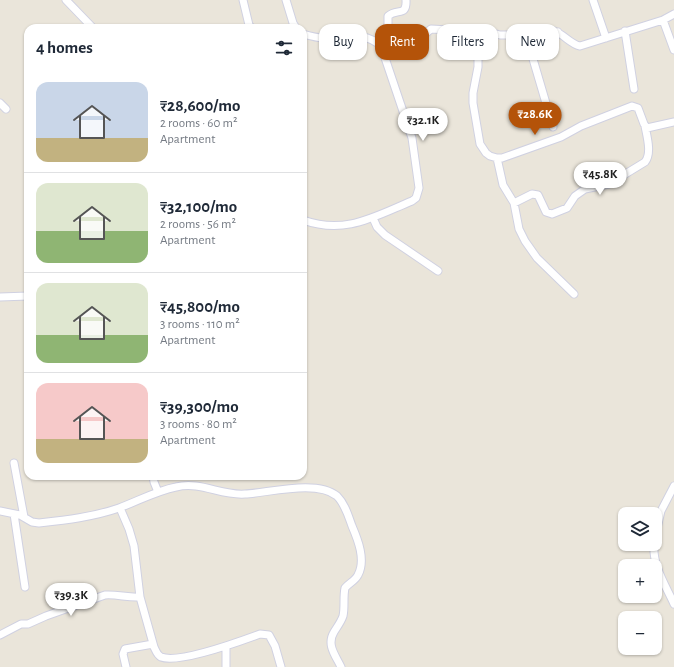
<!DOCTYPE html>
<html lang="en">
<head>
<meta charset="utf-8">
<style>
	:root { --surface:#fff; --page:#f6f6f7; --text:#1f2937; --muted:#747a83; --line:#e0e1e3; --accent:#b45309 }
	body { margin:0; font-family:"Alegreya Sans",sans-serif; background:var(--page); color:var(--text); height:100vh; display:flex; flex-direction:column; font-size:15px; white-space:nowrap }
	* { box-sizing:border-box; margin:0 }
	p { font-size:13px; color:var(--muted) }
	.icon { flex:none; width:22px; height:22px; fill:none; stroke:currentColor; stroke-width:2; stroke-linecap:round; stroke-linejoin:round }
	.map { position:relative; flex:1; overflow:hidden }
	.panel { position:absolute; left:24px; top:24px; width:283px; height:456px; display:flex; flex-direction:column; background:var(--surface); border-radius:12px; box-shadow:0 1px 3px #0004 }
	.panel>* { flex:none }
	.top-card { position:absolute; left:319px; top:24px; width:295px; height:36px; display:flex; gap:8px }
	.buttons { position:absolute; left:618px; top:507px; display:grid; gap:8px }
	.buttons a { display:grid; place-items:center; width:44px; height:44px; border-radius:8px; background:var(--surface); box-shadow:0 1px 3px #0004; font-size:20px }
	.price { position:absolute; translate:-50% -34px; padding:0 9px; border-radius:14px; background:#fff; color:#222; font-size:13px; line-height:26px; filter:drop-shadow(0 1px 2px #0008) }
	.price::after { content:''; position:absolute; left:50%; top:24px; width:12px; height:9px; margin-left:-6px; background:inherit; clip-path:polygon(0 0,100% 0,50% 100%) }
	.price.on { background:var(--accent); color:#fff }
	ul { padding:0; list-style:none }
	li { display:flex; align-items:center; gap:12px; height:100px; padding:0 12px }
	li+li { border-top:1px solid var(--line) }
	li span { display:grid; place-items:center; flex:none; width:112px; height:80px; border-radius:12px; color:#555 }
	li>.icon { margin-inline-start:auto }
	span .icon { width:48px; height:48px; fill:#fffc; stroke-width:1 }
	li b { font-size:17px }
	h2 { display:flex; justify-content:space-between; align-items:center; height:48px; padding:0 12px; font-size:17px }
	.chip { padding:0 14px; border-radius:12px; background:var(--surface); box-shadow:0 1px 3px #0004; font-size:14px; line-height:36px }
	.chip.on { background:var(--accent); color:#fff }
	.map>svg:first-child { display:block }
</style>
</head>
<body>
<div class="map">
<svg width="674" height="667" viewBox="0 0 674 667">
	<rect width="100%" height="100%" fill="#eae5da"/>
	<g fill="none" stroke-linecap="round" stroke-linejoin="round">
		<defs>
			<path id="minor" d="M66 0 93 28
				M243 0 249 25 252 28
				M286 0 293 23 296 28
				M593 0 606 38
				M663 20 674 50
				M625 31 634 89
				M490 32 478 52V67L473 93V103L480 144 486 153 490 156 497 158H502L561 137 581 126 632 106 638 108 644 124 647 128 674 122
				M303 34C310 36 317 38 324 38 346 40 361 29 381 46L412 138 419 188 416 198 412 201C373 217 345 235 303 220
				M381 46 383 37 388 24V16C397 8 407 17 406 0
				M386 57 413 44 431 29 468 31 482 30 500 35H507L554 31C564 34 570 44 580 46L663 20 674 14
				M0 103 6 109
				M553 127 533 59 534 55 558 32
				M497 158 503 185 514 203 519 229 525 241 537 258 574 294
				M514 203 532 194 538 195 546 212 552 214 567 208 575 196 585 189 609 184 645 162C652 153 647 137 645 126
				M373 218 377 227 385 235 438 271
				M0 297 28 296
				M14 463 24 517
				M153 476 154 482 158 492
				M120 508 129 529 134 546 140 597 154 647C156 651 157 655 161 657 179 664 241 641 260 634L269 635 275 646 281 667
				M0 511 20 515 32 522 39 523C66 520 93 517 119 508 138 501 156 491 176 487 201 481 221 496 245 494 268 493 317 479 337 496 345 504 348 515 352 526 358 540 366 560 358 575 355 581 349 583 345 588 343 597 345 607 343 616 341 622 337 627 334 632 326 645 336 656 341 667
				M14 514 25 587
				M655 537 661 511 674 486
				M654 544C652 565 666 586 674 604
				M0 635 21 624H28L46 616 105 595C117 594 128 598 140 597
				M226 646V667
				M126 667 123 654 125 649 153 644"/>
		</defs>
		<use href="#minor" stroke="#d0d1e1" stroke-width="9"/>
		<use href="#minor" stroke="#fff" stroke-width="7"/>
	</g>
</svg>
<div class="buttons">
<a><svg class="icon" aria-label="layers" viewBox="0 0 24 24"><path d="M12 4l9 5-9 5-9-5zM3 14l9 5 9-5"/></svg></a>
<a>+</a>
<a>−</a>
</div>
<b class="price on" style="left:535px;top:136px">₹28.6K</b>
<b class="price" style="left:423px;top:142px">₹32.1K</b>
<b class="price" style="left:600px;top:196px">₹45.8K</b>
<b class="price" style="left:71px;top:617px">₹39.3K</b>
<div class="top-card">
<a class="chip">Buy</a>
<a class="chip on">Rent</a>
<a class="chip">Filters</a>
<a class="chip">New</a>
</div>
<section class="panel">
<h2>4 homes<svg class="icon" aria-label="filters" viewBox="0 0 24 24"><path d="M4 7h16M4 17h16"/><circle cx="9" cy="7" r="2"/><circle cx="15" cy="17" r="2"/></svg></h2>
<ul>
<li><span style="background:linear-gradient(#c9d6e8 70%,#c2b280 0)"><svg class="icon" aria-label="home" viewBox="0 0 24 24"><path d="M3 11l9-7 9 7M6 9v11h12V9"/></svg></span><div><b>₹28,600/mo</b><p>2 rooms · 60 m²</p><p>Apartment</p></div></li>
<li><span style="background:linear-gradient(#dfe7d0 60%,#8fb573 0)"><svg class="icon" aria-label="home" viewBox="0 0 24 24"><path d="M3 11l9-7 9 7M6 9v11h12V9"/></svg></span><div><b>₹32,100/mo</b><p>2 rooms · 56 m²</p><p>Apartment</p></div></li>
<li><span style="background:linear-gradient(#dfe7d0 65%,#8fb573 0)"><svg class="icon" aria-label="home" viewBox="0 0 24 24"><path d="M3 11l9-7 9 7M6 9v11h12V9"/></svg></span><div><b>₹45,800/mo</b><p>3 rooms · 110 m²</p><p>Apartment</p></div></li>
<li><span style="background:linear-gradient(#f6c9c9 70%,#c2b280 0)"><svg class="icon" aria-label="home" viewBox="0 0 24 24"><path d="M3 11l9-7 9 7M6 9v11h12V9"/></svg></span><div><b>₹39,300/mo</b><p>3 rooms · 80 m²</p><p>Apartment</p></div></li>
</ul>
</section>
</div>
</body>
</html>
